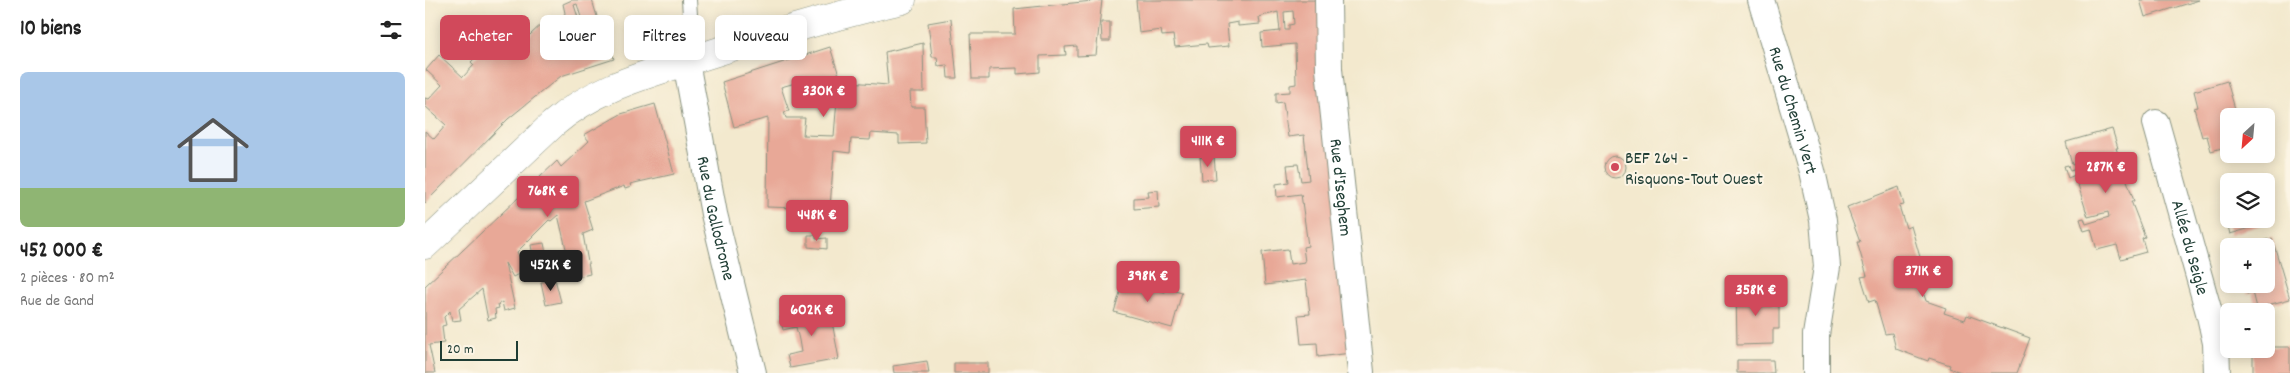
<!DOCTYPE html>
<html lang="fr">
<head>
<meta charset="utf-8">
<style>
	:root { --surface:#fff; --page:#f6f6f6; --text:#222; --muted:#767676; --accent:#d1495b }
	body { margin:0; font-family:Dekko,sans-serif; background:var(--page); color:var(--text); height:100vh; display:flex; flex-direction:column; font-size:19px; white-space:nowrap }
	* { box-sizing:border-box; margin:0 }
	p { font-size:16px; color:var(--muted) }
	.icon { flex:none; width:28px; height:28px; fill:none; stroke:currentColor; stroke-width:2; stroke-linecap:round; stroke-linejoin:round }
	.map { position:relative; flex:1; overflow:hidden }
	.panel { display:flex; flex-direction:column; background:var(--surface); width:425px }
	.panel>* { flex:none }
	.top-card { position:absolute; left:15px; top:15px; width:475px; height:45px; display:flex; gap:10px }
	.needle { width:32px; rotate:206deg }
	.controls { position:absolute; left:1795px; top:108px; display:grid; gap:10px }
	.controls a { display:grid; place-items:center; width:55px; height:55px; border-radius:8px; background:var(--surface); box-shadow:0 2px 12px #0003; font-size:25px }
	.scale { position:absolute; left:15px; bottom:12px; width:78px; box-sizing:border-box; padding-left:5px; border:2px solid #1f3d34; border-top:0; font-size:14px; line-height:18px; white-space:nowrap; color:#1f3d34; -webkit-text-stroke:4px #fcf5e5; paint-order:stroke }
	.price { position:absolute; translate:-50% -42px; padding:0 11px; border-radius:5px; background:var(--accent); color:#fff; font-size:16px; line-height:32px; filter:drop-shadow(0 1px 2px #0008) }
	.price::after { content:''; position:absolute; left:50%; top:30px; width:15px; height:11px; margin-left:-8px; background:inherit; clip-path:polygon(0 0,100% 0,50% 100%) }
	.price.selected { background:#222; color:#fff }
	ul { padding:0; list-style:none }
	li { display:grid; align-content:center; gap:10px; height:265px; padding:0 20px }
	li span { display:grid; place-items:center; height:155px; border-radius:8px; color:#555 }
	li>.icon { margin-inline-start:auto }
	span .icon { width:90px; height:90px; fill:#fffc; stroke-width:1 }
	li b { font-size:21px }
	h2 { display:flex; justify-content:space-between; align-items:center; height:60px; padding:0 20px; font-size:21px }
	.chip { padding:0 18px; border-radius:8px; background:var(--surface); box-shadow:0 2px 12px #0003; font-size:18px; line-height:45px }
	.chip.selected { background:var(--accent); color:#fff }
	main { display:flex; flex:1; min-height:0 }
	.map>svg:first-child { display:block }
</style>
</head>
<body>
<main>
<section class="panel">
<h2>10 biens<svg class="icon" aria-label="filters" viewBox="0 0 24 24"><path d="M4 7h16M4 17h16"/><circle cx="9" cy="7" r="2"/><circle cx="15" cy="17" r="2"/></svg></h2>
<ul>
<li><span style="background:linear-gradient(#a9c7e8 75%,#8fb573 0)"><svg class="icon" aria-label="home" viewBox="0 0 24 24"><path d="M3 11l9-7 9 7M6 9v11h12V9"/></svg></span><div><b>452 000 €</b><p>2 pièces · 80 m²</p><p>Rue de Gand</p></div></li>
</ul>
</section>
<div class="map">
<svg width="1865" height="373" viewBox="0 0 1865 373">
	<rect width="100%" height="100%" fill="#fcf5e5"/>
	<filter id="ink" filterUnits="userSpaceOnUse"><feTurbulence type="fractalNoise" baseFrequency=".02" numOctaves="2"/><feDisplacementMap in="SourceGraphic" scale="10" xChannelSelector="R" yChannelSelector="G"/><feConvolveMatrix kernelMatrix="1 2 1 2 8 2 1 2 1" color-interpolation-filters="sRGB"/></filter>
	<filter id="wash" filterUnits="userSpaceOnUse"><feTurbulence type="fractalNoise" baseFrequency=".0096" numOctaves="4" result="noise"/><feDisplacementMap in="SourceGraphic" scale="20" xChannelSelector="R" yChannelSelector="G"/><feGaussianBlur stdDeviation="1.12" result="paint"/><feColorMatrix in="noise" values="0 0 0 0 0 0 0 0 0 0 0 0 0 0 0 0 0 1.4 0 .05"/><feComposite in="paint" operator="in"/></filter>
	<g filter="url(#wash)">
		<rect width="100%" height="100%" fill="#f3e9ce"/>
		<g id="blocks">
			<path fill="#e8a897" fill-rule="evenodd" d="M147 0H167L177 33 162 38 152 4 149 5 161 43 182 37 189 59 136 76 83 119 0 203V131L9 139 21 125 0 106V98L4 99 17 85 1 70 14 55 38 77 49 65 46 62 84 24 105 35 120 21 124 25 139 16 140 13 138 4Z
				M677 0 671 55 652 56V46L640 47 641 55 615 56V72L592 74V68L564 69V79H547L545 34H590L589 9Z
				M711 0H897L926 353 893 357 892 343 876 344 873 315 885 314 881 280 840 285 837 252 863 249 865 264 880 262 878 247 883 246 876 194 852 197 851 184 864 182 862 165 873 164 876 181 884 180 879 135 863 137 858 102 851 103V93L865 92V85L871 84 870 44 837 47 836 33 855 31 853 12 834 17 835 24 813 26V22L802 24 804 46 783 48 782 44 750 47 748 35 737 36 736 30 714 33ZM868 11 869 24 864 25V30H860L859 12Z
				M1715 0H1774L1720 17Z
				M526 19 532 78H523L522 65 513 66 512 57H507L503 23Z
				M676 22H685V41H677Z
				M498 43 499 92H485L486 107H499L501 143 474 144V135L446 133 445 140 426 139 425 153 409 151 405 209 342 207 343 118 309 127 297 82 405 47 414 75 413 81 463 85 460 52ZM385 79 389 91 413 87 409 136 378 135 380 118H361L359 112 364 111 356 87Z
				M1802 81 1812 116H1804V146L1786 151 1782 136 1777 137 1769 108 1773 107 1769 91Z
				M230 104 249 174 205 184 206 187 200 189 199 186 159 201 168 230 158 234 165 274 148 278 133 215 126 221 124 220 92 252 101 270 88 277 80 263 90 308 79 311 77 302 73 304 74 308 70 309 71 318 63 320 57 289 34 309 36 320 27 321 25 311 19 317 21 325 17 326 19 343 4 345 10 373H0V286L132 161 136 167 164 141 159 135 196 114Z
				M1687 129 1693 148H1691L1709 201H1706L1720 237 1717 238 1721 252 1696 259 1692 245 1672 250 1666 229 1659 231 1655 219 1659 218 1661 224 1684 217 1683 212 1663 217 1650 175 1643 178 1639 166 1643 165 1645 171 1668 164 1667 159 1647 165 1641 142Z
				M789 156 791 179 777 180 775 157Z
				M1179 167a11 11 0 1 1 22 0a11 11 0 1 1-22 0Z
				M1474 187 1479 205 1474 206 1481 228 1486 226 1497 264 1490 265 1501 301 1521 308 1519 313 1540 320 1542 315 1605 338 1592 373H1539L1524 368 1525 365 1504 358 1503 361 1471 349 1467 333 1460 334 1450 300 1444 302 1436 277 1442 276 1432 242H1435L1422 207Z
				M733 190 734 207 709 209V198L724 197 723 191Z
				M1804 218 1842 219 1843 223 1805 234 1801 219Z
				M383 235H391V239L402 238V249L383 247Z
				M1847 238 1865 299 1831 308 1827 292 1822 294 1819 284H1841V246H1821Z
				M119 243 123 263 117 264 119 275 112 277 106 245Z
				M700 276 718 281 716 286 740 292 742 288 757 292 747 328 689 312Z
				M130 279 136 302 121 305 116 282Z
				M1311 290H1348V305L1354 306V329H1348V344L1312 345Z
				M404 306 414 359 365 368 362 355 376 352 374 340 371 327 358 330 355 317Z
				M1841 347H1865V373H1828V349Z
				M1312 360H1348L1349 373H1312Z
				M502 361 504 373H469L468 366Z
				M529 363H563V373H529Z"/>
		</g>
	</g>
	<g filter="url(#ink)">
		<use href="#blocks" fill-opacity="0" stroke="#899381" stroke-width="1"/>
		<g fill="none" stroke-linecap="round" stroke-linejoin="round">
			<defs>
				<path id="service" d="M264 0 265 15 277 57"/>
				<g id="minor">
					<path id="s1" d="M903 0 904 69 936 372"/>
					<path id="s2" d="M1336 0 1387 171 1398 220 1402 267 1391 335V373"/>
					<path id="s3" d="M261 62 289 214 328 373"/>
					<path id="s4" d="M1731 123 1785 316 1791 343 1792 373"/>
				</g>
				<path id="primary" d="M0 245 128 124C172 86 224 74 279 56 344 35 410 15 477 0"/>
			</defs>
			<use href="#service" stroke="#899381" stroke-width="16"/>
			<use href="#minor" stroke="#899381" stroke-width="28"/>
			<use href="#primary" stroke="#899381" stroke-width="29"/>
			<use href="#service" stroke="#fff" stroke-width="14"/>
			<use href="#minor" stroke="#fff" stroke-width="26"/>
			<use href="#primary" stroke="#fff" stroke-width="28"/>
		</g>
	</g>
	<circle fill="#d1495b" stroke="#fcf5e5" stroke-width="2" cx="1190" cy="167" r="5"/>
	<g text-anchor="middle" stroke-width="4" stroke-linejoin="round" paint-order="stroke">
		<g font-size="18" fill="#1f3d34" stroke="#fcf5e5">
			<text dy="6" stroke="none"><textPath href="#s2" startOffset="115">Rue du Chemin Vert</textPath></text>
			<text dy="6" stroke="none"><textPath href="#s1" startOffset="188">Rue d'Iseghem</textPath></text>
			<text dy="6" stroke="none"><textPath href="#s3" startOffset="159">Rue du Gallodrome</textPath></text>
			<text dy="6" stroke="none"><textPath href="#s4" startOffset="129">Allée du Seigle</textPath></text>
		</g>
		<g font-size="18" fill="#1f3d34" stroke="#fcf5e5" text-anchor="start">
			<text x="1200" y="163">BEF 264 -<tspan x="1200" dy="21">Risquons-Tout Ouest</tspan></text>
		</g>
	</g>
</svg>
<div class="controls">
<a><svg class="needle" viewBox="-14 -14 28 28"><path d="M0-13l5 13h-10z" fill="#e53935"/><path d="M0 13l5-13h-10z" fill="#767676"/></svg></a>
<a><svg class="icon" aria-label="layers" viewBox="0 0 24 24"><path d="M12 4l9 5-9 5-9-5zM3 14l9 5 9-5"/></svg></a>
<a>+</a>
<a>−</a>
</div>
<div class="scale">20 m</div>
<b class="price" style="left:399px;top:118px">330K €</b>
<b class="price" style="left:783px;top:168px">411K €</b>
<b class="price" style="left:1681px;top:194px">287K €</b>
<b class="price" style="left:123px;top:218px">768K €</b>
<b class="price" style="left:392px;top:242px">448K €</b>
<b class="price selected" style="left:126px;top:292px">452K €</b>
<b class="price" style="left:1498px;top:298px">371K €</b>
<b class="price" style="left:723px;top:303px">398K €</b>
<b class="price" style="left:1331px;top:317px">358K €</b>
<b class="price" style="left:387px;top:337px">602K €</b>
<div class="top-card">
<a class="chip selected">Acheter</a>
<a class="chip">Louer</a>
<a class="chip">Filtres</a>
<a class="chip">Nouveau</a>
</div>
</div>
</main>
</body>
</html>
